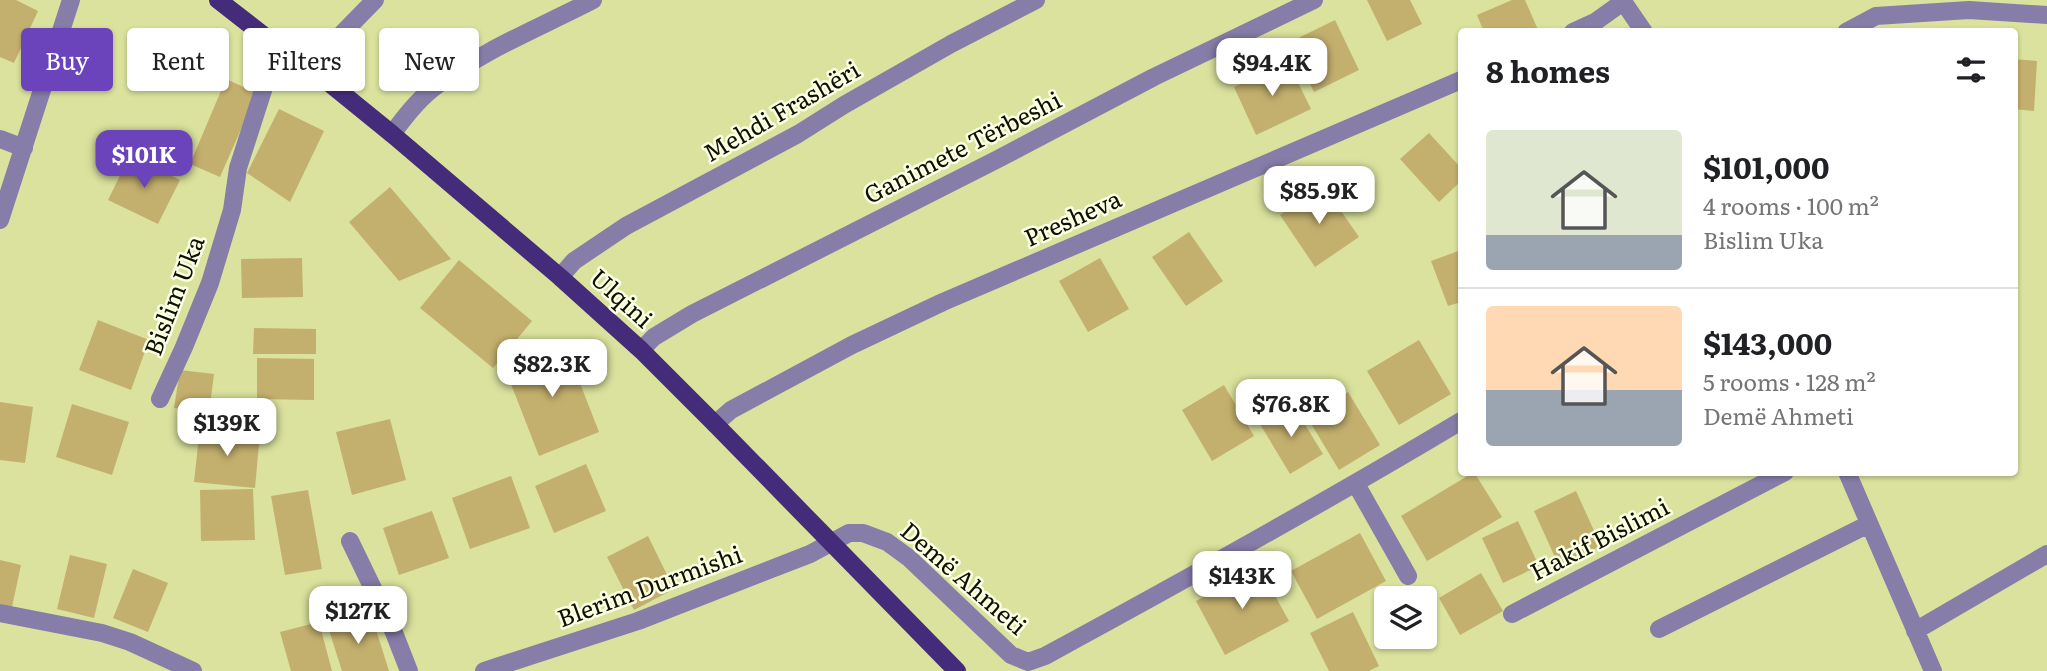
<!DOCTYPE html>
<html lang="en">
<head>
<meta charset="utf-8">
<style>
	:root { --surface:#fff; --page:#f6f6f6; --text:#202124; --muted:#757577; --line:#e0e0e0; --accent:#6b44bc }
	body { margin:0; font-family:Literata,serif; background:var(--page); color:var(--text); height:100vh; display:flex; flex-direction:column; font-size:26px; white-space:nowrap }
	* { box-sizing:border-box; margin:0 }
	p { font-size:23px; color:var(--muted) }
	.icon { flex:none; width:38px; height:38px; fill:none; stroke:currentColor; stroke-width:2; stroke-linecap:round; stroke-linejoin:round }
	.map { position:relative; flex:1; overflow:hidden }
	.panel { position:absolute; left:1458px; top:28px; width:560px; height:448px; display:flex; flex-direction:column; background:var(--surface); border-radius:7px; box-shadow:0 2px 5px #0004 }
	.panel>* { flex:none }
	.hud { position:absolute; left:21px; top:28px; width:665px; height:63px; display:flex; gap:14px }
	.controls { position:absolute; left:1374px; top:586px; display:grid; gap:14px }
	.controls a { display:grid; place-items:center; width:63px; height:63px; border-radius:7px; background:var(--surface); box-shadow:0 2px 5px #0004; font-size:35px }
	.price { position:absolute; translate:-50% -60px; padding:0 16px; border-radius:14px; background:#fff; color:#222; font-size:23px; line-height:46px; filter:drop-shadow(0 2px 4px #0008) }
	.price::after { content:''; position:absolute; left:50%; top:42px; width:21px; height:16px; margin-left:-10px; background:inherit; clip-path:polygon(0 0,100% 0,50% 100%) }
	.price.current { background:var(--accent); color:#fff }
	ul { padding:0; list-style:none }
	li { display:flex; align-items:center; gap:21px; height:175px; padding:0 28px }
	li+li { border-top:2px solid var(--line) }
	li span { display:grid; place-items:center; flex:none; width:196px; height:140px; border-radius:7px; color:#555 }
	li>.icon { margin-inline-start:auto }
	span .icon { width:84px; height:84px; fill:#fffc; stroke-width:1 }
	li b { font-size:30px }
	h2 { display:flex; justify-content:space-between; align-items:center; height:84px; padding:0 28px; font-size:30px }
	.tag { padding:0 24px; border-radius:7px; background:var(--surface); box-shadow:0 2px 5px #0004; font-size:24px; line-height:63px }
	.tag.current { background:var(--accent); color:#fff }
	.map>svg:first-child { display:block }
</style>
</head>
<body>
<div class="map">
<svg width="2047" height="671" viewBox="0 0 2047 671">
	<rect width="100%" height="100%" fill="#dae29d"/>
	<path fill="#c4b06e" d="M0 0H16L38 11 14 63 0 57Z
		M1367 0H1410L1422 24 1387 41Z
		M1512 0H1525L1539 32H1484L1477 15Z
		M1335 20 1359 70 1314 92 1290 42Z
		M2014 59 2037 61 2034 111 2014 109Z
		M1288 62 1311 109 1256 135 1234 87Z
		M226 79 257 93 220 177 190 164Z
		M279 109 324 131 290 202 247 173Z
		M1429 133 1461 168V181L1439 202 1400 159Z
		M130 155 180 180 158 224 108 200Z
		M1323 185 1359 237 1315 267 1280 215Z
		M390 187 451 259 399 281 349 222Z
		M1189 232 1223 281 1186 306 1152 257Z
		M1461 250V302L1448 306 1431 261Z
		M302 258 303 297 242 298 241 259Z
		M1100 258 1129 309 1088 332 1059 281Z
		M459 260 532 321 493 368 420 308Z
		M98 320 149 340 131 390 79 370Z
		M254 328 316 329V354H253Z
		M1419 340 1451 394 1399 425 1367 371Z
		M564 342 599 432 539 456 504 366Z
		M257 358 314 359V400L257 399Z
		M180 370 214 374 209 413 174 408Z
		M1224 385 1254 436 1212 461 1182 410Z
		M1348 392 1380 445 1339 470 1307 417Z
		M0 402 33 407 25 463 0 460Z
		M72 404 129 422 112 475 56 457Z
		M1293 405 1323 454 1290 474 1260 424Z
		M390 419 406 480 352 495 336 432Z
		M200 427 260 433 255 488 194 482Z
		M586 464 606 511 554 533 535 486Z
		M1474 472 1502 517 1427 561 1401 516Z
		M511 476 530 528 470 549 452 498Z
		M253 489 255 540 201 541 200 490Z
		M308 490 322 569 285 575 271 496Z
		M1576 491 1601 546 1559 566 1534 511Z
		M432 511 449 558 399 575 383 528Z
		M1518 521 1539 566 1503 583 1482 538Z
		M1360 533 1386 581 1317 619 1291 571Z
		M648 536 674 589 634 610 607 557Z
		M70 555 107 564 94 618 57 609Z
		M0 560 21 565 12 607 0 605Z
		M1259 567 1289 621 1225 655 1196 601Z
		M133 569 168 583 148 632 113 618Z
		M1481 573 1503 611 1460 635 1439 598Z
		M1353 612 1379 666 1369 671H1329L1310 633Z
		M371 614 389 671H342L328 627Z
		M319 622 332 671H291L280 632Z"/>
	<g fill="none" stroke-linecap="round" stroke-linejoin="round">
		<path stroke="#867da9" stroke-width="18" d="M1622 0 1644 32
			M1573 32 1595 22 1623 2
			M1846 32 1876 16 1969 10 2047 15
			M312 69 329 47 375 0
			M392 134C404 118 416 102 432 89 480 51 539 28 593 0
			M0 139 24 148
			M0 220 71 0
			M560 277 574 261 626 226 798 134 844 105 951 44 1036 0
			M641 350 654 337 692 314 998 159 1154 77 1314 0
			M160 399 184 347 210 283 232 210 238 168 267 78 285 52
			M715 424 731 410 852 345 943 302 1461 80
			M1847 472 1933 671
			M1356 484 1408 576
			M350 541 393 630 409 671
			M0 613 102 633 130 642 193 671
			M1512 614 1785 472
			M1659 629 1869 524
			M1915 631 2047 554
			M484 671 638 621 810 554 849 533H863L887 542 909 558 1011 655 1028 662 1045 656C1185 580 1324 503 1461 421"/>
		<path stroke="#452c7a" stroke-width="18" d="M218 0 285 52 312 69 392 134 560 277 641 350 715 424 957 671"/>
	</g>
	<g text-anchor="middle" stroke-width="5" stroke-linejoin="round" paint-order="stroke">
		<g font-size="24" fill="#0f1000" stroke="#fbffe4">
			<text transform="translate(782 112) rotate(-30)" y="8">Mehdi Frashëri</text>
			<text transform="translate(963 148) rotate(-27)" y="8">Ganimete Tërbeshi</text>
			<text transform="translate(1073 219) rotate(-24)" y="8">Presheva</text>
			<text transform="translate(175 296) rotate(-69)" y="8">Bislim Uka</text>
			<text transform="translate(621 299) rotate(42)" y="8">Ulqini</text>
			<text transform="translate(1600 540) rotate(-27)" y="8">Hakif Bislimi</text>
			<text transform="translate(963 579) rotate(41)" y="8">Demë Ahmeti</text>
			<text transform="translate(650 587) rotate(-20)" y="8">Blerim Durmishi</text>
		</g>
	</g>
</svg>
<div class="controls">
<a><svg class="icon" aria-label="layers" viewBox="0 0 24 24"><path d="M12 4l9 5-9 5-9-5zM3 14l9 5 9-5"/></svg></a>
</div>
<b class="price" style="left:1272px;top:98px">$94.4K</b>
<b class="price current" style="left:144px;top:190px">$101K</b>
<b class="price" style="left:1319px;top:226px">$85.9K</b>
<b class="price" style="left:552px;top:399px">$82.3K</b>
<b class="price" style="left:1291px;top:439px">$76.8K</b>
<b class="price" style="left:227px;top:458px">$139K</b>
<b class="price" style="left:1242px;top:611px">$143K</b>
<b class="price" style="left:358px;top:646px">$127K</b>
<div class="hud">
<a class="tag current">Buy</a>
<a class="tag">Rent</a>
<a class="tag">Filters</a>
<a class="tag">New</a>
</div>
<section class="panel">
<h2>8 homes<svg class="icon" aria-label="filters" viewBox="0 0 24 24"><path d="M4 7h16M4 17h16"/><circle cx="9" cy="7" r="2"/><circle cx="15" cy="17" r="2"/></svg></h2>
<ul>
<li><span style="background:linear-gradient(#dfe7d0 75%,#9aa5b1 0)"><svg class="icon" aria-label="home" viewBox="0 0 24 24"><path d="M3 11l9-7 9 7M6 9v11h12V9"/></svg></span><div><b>$101,000</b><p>4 rooms · 100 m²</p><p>Bislim Uka</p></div></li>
<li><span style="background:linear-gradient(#ffd9b3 60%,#9aa5b1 0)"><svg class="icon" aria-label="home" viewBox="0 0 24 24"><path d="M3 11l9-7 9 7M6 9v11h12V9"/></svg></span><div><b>$143,000</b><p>5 rooms · 128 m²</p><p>Demë Ahmeti</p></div></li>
</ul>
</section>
</div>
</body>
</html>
